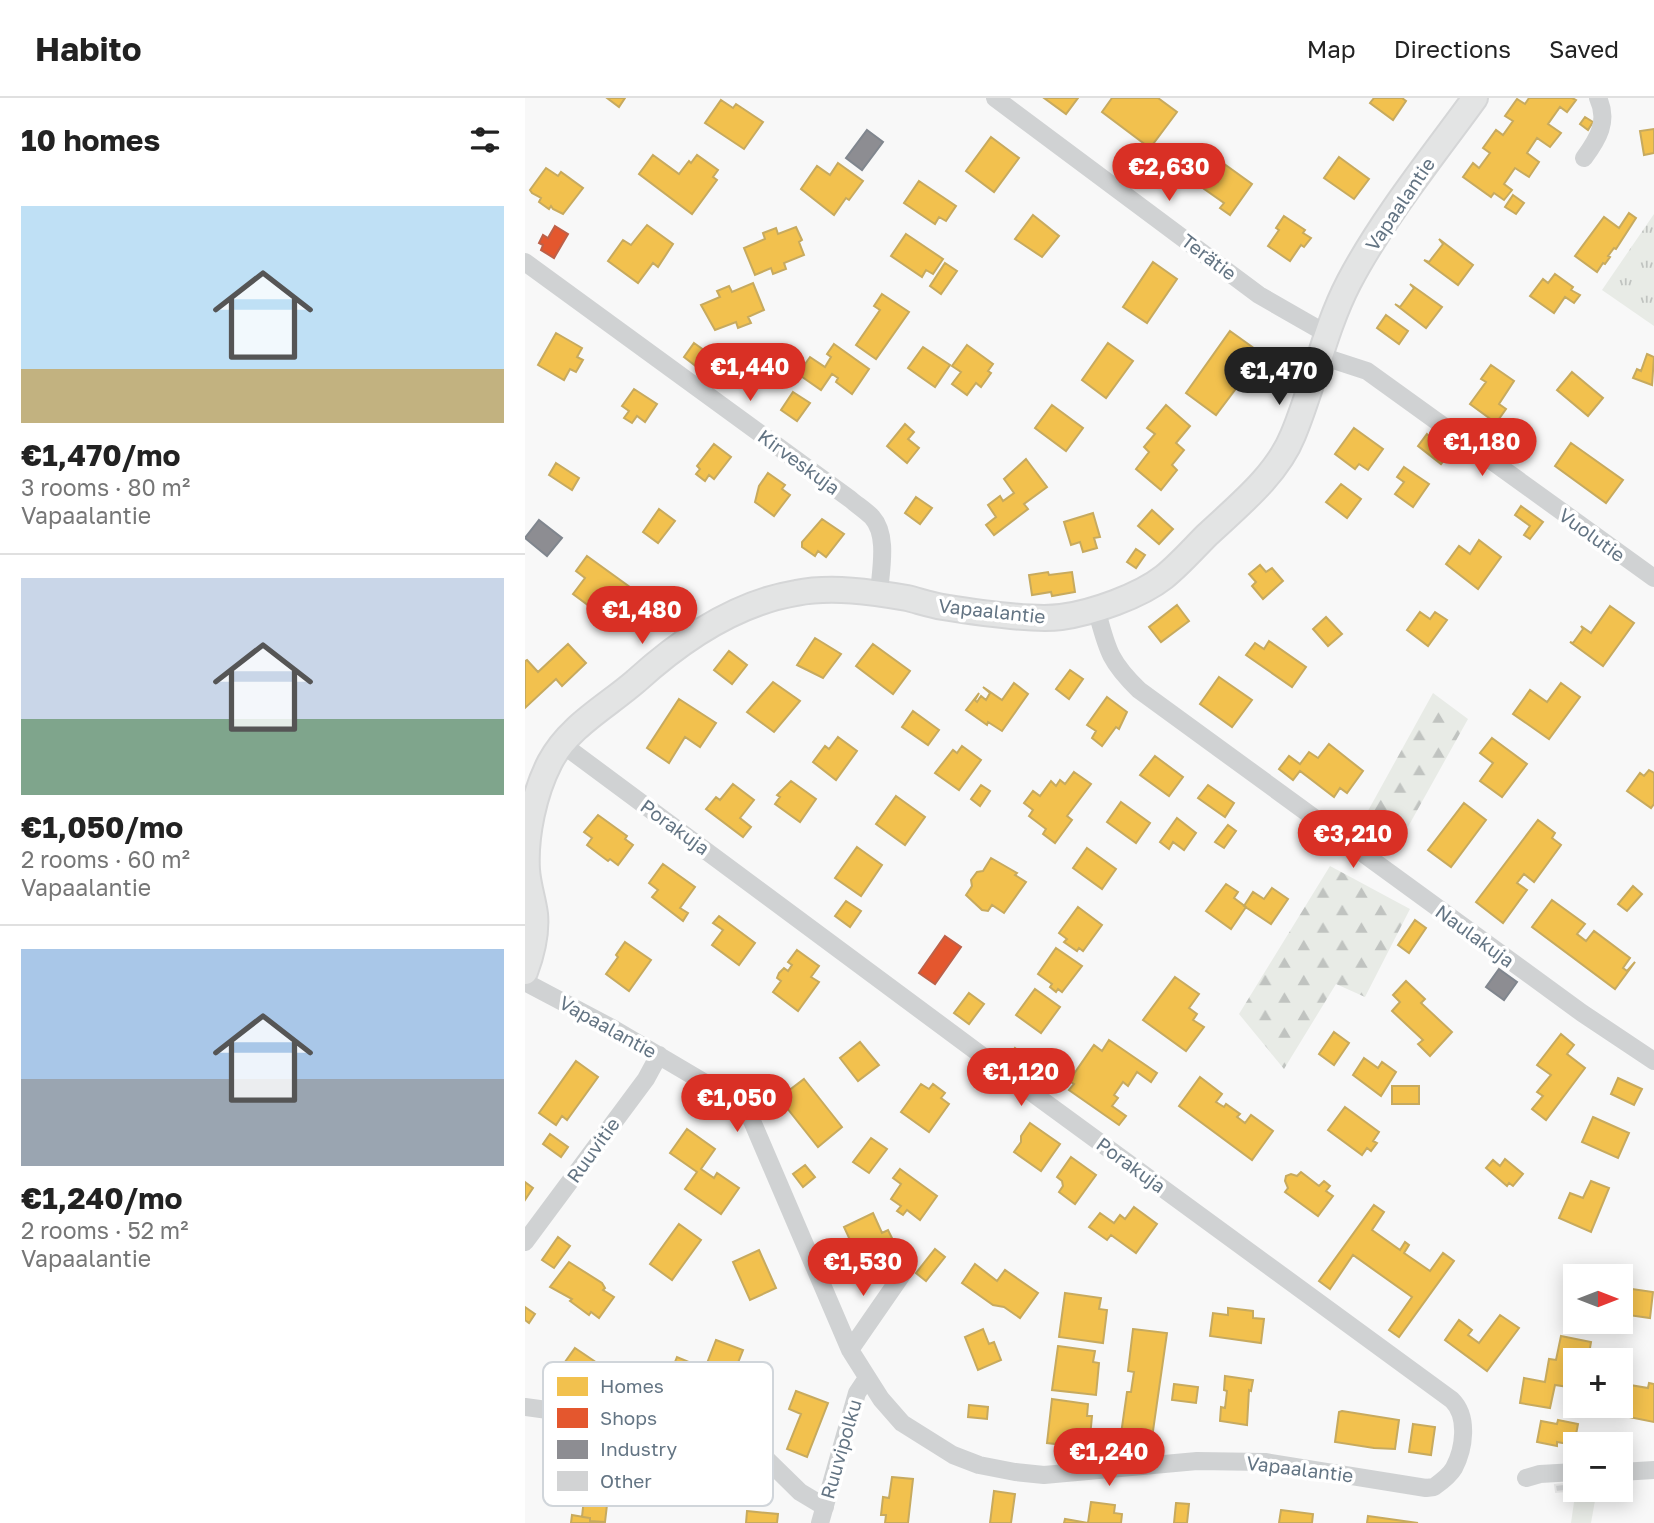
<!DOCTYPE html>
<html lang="en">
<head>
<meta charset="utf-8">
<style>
	:root { --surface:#fff; --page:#f6f6f6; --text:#222; --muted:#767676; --line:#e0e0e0; --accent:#d93025 }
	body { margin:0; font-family:"Golos Text",sans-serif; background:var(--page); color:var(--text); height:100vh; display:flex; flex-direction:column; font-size:26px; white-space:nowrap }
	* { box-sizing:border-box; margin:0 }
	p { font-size:23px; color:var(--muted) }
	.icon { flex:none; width:38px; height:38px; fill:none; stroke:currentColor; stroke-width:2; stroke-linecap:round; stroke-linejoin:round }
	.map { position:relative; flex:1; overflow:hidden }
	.sheet { display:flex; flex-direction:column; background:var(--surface); width:525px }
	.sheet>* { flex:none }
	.needle { width:46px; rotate:90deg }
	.controls { position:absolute; left:1038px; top:1166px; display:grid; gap:14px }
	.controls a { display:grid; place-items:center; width:70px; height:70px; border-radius:0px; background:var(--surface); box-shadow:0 4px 18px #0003; font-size:35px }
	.price { position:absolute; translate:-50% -60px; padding:0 16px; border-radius:24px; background:var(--accent); color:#fff; font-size:23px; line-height:46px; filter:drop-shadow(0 2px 4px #0008) }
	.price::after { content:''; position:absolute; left:50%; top:42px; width:21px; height:16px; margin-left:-10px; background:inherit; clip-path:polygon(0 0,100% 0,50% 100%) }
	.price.active { background:#222; color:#fff }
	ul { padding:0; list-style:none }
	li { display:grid; align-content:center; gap:14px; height:371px; padding:0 21px }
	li+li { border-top:2px solid var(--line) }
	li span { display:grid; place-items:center; height:217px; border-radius:0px; color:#555 }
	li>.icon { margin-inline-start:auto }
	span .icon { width:126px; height:126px; fill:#fffc; stroke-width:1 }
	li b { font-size:30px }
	h2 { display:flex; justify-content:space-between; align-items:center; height:84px; padding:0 21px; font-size:30px }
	header { display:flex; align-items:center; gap:42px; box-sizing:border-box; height:98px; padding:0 35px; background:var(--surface); border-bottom:2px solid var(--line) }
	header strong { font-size:33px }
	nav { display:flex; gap:38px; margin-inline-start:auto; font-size:24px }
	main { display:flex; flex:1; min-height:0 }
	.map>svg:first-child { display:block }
</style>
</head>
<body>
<header>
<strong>Habito</strong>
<nav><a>Map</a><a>Directions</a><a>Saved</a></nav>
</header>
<main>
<section class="sheet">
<h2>10 homes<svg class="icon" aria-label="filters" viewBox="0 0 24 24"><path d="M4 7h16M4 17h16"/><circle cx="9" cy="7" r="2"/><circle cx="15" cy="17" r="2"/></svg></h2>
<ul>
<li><span style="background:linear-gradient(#bfe0f5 75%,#c2b280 0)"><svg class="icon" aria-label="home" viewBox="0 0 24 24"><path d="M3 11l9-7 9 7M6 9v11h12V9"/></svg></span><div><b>€1,470/mo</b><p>3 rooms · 80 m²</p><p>Vapaalantie</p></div></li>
<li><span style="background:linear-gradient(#c9d6e8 65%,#7fa58c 0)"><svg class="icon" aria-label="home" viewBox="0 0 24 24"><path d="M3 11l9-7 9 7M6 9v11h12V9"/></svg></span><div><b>€1,050/mo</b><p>2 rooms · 60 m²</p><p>Vapaalantie</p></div></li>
<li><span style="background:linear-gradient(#a9c7e8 60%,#9aa5b1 0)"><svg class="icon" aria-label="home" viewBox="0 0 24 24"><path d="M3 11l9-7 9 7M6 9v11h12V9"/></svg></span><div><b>€1,240/mo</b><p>2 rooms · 52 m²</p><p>Vapaalantie</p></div></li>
</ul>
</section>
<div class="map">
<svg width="1129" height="1425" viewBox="0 0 1129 1425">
	<defs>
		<pattern id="forest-firs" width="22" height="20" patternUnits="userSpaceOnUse" patternTransform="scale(1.75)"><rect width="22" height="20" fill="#e8ebe6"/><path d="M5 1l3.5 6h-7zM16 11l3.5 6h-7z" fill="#c0c3c0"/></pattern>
		<pattern id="park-tufts" width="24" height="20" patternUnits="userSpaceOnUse" patternTransform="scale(1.75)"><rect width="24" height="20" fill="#e8ebe6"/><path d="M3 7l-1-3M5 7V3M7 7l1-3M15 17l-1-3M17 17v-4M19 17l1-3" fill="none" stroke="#c0c3c0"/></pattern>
	</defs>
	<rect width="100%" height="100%" fill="#f8f8f8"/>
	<path fill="#e8ebe6" d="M1050 1397H1071L1066 1425H1046Z"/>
	<path fill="url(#forest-firs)" d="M908 595 943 621 869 754 833 731Z
		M805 768 885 811 840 899 811 886 759 971 714 916Z"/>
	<path fill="url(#park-tufts)" d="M1129 116V228L1077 192Z"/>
	<path fill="#f2c14e" stroke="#c7aa5e" stroke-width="2" d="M82 0H100L94 9Z
		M519 0H553L541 16Z
		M587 0H633L652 14 625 50 577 14Z
		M849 0H877L881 3 868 22 845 5Z
		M1004 0H1047L1051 2 1042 14 1035 9 1023 26 1036 35 1025 49 1012 40 1002 55 1014 64 1004 79 990 70 979 86 987 92 979 102 969 95 966 99 938 79 948 65 954 70 965 55 958 50 971 32 978 37 988 23 980 18 992 1 1000 6Z
		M196 2 208 10 211 6 238 24 219 51 180 25Z
		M1060 19 1068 24 1063 32 1055 26Z
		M1129 31V55L1119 57 1115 33Z
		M466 39 494 60 469 94 441 73Z
		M684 55 727 86 705 117 695 110 699 105 665 81Z
		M128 57 154 76 164 63 166 65 172 57 193 72 188 79 192 82 167 116 114 76Z
		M814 59 844 81 829 101 799 80Z
		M313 65 338 83 324 102 321 100 309 117 276 91 292 68 305 77Z
		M21 70 33 78 36 74 58 90 38 116 28 111 26 108 24 111 14 104 16 100 7 95 5 92Z
		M394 83 431 108 421 123 414 119 410 126 379 105Z
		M988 97 999 105 991 116 980 109Z
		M1104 115 1111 120 1091 151 1089 150 1083 158 1085 159 1080 166 1078 165 1072 174 1050 158 1079 119 1094 130Z
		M508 117 534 138 517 159 490 141Z
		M759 118 780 132 778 135 786 140 779 149 776 147 765 163 743 148 754 132 751 130Z
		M122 127 148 146 133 169 128 165 113 185 83 163 98 142 106 147Z
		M271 129 277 142 274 144 279 157 259 165 261 171 248 176 246 170 230 177 219 150 240 141 238 135 251 130 253 136Z
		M381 136 418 161 408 176 401 172 397 179 366 158Z
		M914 141 948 167 933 187 899 162 904 164 918 146Z
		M628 164 652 181 622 225 598 209Z
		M420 165 432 173 416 196 405 188Z
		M1030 176 1048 189 1046 192 1055 197 1049 205 1040 199 1029 215 1005 198 1018 181 1023 185Z
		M228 185 239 212 223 219 226 225 213 230 211 224 190 232 176 207 195 199 192 193 204 188 207 194Z
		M885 186 917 209 901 230 870 206 875 209 889 190Z
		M357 196 384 214 351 261 331 247 355 212 349 208Z
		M861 217 883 233 874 246 852 230Z
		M705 233 737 256 691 317 661 295Z
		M31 235 57 250 52 259 58 262 51 274 45 271 39 282 13 267Z
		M169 245 183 255 172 269 159 259Z
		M583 245 608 263 581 300 557 282Z
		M309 246 344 271 327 296 311 284 313 280 307 276 296 292 273 276 285 259 300 269 306 259 302 256Z
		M442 247 468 266 463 273 466 275 456 289 451 285 442 297 427 286 436 274 427 268Z
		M398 249 425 267 410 289 383 270Z
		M1122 256 1129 259 1127 287 1108 280 1112 271 1116 273Z
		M966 267 989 283 974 306 981 311 971 325 945 306 961 284 956 281Z
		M1047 274 1078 300 1063 318 1032 292Z
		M109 291 132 306 120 324 112 318 107 325 99 320 104 313 97 308Z
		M268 294 285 305 272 323 256 312Z
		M527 307 558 330 541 353 510 330Z
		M641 307 665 328 651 345 659 352 647 367 652 372 636 392 611 371 624 354 619 349 630 336 622 330Z
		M380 326 389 334 383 341 394 350 382 365 362 348Z
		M829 330 858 351 843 372 834 366 830 371 810 356Z
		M902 336 926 354 916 366 893 348Z
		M1046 345 1098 382 1081 405 1030 368Z
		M189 346 206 359 189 381 184 377 180 383 171 376 175 371 172 368Z
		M501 361 522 389 499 406 503 411 469 437 461 427 471 419 463 407 475 398 478 403 489 395 479 381Z
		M31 365 54 380 47 392 24 377Z
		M879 369 904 386 888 409 870 396 879 384 872 379Z
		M243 375 260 387 257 391 265 397 249 418 230 404 234 388Z
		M816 386 836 401 822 420 801 404Z
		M391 399 407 410 395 426 380 415Z
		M996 408 1018 424 1005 441 999 437 1005 428 990 417Z
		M134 411 150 423 133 445 118 434Z
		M627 412 648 431 634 446 613 428Z
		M568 415 575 439 569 440 572 450 558 454 555 444 546 447 539 424Z
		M297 421 319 436 301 459 293 453 290 458 277 449V444Z
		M954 442 976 459 953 491 921 466 934 448 945 456Z
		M611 451 620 457 611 470 602 464Z
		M62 458 127 505 114 522 98 510 87 525 48 496 60 480 51 473Z
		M735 467 741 474 747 470 758 483 738 501 727 488 731 484 724 476Z
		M523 474 524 477 547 474 550 494 527 498 526 494 507 497 504 477Z
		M652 507 664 523 636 544 624 529Z
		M1085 508 1109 525 1078 568 1045 544 1048 545 1058 531 1056 528 1066 535Z
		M895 514 905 521 910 514 922 522 903 548 882 532Z
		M801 519 817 536 803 548 788 531Z
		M290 540 316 556 298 580 272 567Z
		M744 543 781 569 767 589 721 557 730 545 739 551Z
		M43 546 61 565 37 588 31 581 0 610V563L2 562 13 574Z
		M348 546 385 573 368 596 331 568Z
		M204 553 222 567 207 586 189 572Z
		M545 572 558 581 544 601 531 591Z
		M694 579 727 602 707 629 675 606Z
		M248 584 275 603 249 634 222 614Z
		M489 585 503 596 477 633 463 624 462 627 441 612 454 595 450 602 452 604 456 598 461 602 465 595 458 589 477 602Z
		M1036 585 1055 599 1024 641 988 616 1005 592 1022 604Z
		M582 599 602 614 594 631 591 629 577 648 567 640 571 633 562 627Z
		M154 601 191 625 175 649 160 639 144 665 122 650Z
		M388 613 414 632 403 647 377 629Z
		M313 639 332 653 311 682 288 664 300 648 304 651Z
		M967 640 1002 666 977 699 955 683 968 665 955 655Z
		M804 646 838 673 822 695 815 690 809 699 775 673 768 682 754 671 764 658 775 666 784 654 793 660Z
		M437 648 456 662 434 692 410 675 428 652 432 655Z
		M630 658 658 679 644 698 615 677Z
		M1124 672 1129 675V706L1126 710 1102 693 1115 675 1119 678Z
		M549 674 566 686 542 718 547 722 530 745 518 736 521 731 504 718 508 712 499 705 508 693 515 698 526 683 531 688 535 682 540 686Z
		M266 683 291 701 275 724 250 706 255 699 252 697Z
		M208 686 229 702 215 720 226 729 218 739 181 711 191 699 195 702Z
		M456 687 465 693 455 708 446 701Z
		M683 687 709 705 700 719 673 700Z
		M371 698 400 719 380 747 351 726Z
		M596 704 625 725 611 745 582 724Z
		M939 705 961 722 926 769 903 752Z
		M73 717 102 738 100 741 108 747 93 767 85 761 83 763 62 747 67 740 59 734Z
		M652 720 671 735 659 752 648 744 644 751 635 744Z
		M1013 722 1030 735 1027 740 1036 747 1009 784 999 776 992 785 1002 792 978 825 951 804Z
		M703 727 711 733 699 750 690 744Z
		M332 749 357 767 336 798 310 780Z
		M562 750 591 771 577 791 548 770Z
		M466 760 492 775 490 777 501 784 479 815 467 807 463 813 457 812 441 797 447 788 446 782 452 774 458 773Z
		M138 766 170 789 155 810 163 815 158 823 127 799 133 792 124 785Z
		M701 786 713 794 709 800 721 809 706 831 681 813Z
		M1108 788 1117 796 1102 813 1093 806Z
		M747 790 763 801 746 826 719 808 728 794 739 801Z
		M1027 802 1060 826 1052 836 1061 843 1069 833 1105 860 1098 870 1102 873 1110 864 1090 891 1007 829Z
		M321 803 336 813 325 829 310 818Z
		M553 809 577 827 558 853 554 850 552 853 539 844 542 841 534 835Z
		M194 818 230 845 214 867 187 847 198 832 188 825Z
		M890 822 901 830 884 855 873 847Z
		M100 844 126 862 104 893 81 876 93 859 91 857Z
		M531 850 557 868 537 894 533 891 531 894 525 889 527 886 513 876Z
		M272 852 294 868 286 879 294 884 273 913 248 894 256 883 252 880 254 875 259 870 263 873 267 867 263 864Z
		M650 879 674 896 664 910 672 916 668 922 679 929 661 953 618 922Z
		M881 883 900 901 896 905 927 934 905 958 893 946 898 942 867 913 875 904 868 897Z
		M510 891 535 909 516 935 491 917Z
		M444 895 459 906 444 926 429 915Z
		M809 934 824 945 809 967 794 956Z
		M1036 936 1049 947 1042 956 1060 970 1021 1022 1007 1011 1018 998 1012 994 1026 977 1012 967Z
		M584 942 632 975 626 984 612 974 603 988 598 984 589 997 593 1000 587 1008 601 1018 594 1027 544 992 549 986 544 983 569 947 577 953Z
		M335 944 354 967 333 983 315 960Z
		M490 950 500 957 494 965 484 959Z
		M839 960 853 970 857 964 871 974 856 998 828 977Z
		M51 963 73 979 42 1022 37 1018 31 1027 14 1015Z
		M675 979 697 996 691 1004 699 1009 701 1006 715 1016 712 1019 720 1025 726 1017 748 1033 727 1062 654 1008Z
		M1093 980 1117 991 1109 1007 1086 996Z
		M279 981 317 1029 293 1049 254 1000Z
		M396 986 404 991 408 986 420 995 416 1000 424 1006 404 1034 376 1014Z
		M867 988H894V1006H867Z
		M820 1009 854 1034 848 1043 852 1045 846 1053 842 1050 837 1057 803 1032Z
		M1068 1019 1104 1035 1093 1060 1057 1044Z
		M505 1025 535 1046 516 1073 489 1054 496 1044V1038Z
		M162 1031 190 1051 176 1071 189 1080 192 1075 214 1090 196 1116 160 1091 172 1074 145 1055Z
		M25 1036 43 1049 36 1059 18 1046Z
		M346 1040 362 1051 344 1075 328 1064Z
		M546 1059 571 1077 550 1106 534 1094 538 1088 537 1083 532 1079Z
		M980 1061 998 1076 988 1088 984 1085 982 1088 961 1070 968 1062 975 1068Z
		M280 1067 290 1079 278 1089 268 1076Z
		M375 1071 412 1098 395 1122 382 1112 378 1117 372 1113 376 1108 366 1101 376 1086 368 1080Z
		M776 1074 794 1088 799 1083 805 1088 801 1093 808 1098 793 1118 760 1094 763 1090 760 1083 761 1078 766 1076 772 1078Z
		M1066 1083 1084 1090 1066 1134 1034 1120 1045 1095 1058 1100Z
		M0 1084 8 1090 0 1102Z
		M849 1107 859 1114 847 1132 875 1152 880 1144 884 1147 879 1155 905 1173 918 1155 929 1163 874 1239 864 1232 887 1199 828 1157 805 1191 794 1183Z
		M609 1109 632 1126 611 1155 586 1137 582 1142 564 1129 575 1115 589 1125 595 1117 600 1121Z
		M348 1115 357 1135 363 1132 369 1144 363 1147 372 1167 343 1181 319 1129Z
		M154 1126 176 1142 147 1182 125 1166Z
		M33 1139 45 1148 29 1170 17 1162Z
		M410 1151 420 1159 401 1183 391 1175Z
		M234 1152 251 1190 225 1202 208 1164Z
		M44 1164 77 1185 80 1190 78 1192 89 1199 74 1220 66 1214 64 1217 45 1203 47 1201 25 1189Z
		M450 1166 472 1183 480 1172 513 1195 495 1220 479 1209 468 1207 437 1185Z
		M1107 1191 1128 1194 1125 1220 1103 1217Z
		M540 1195 576 1200 574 1211 582 1212 578 1245 534 1239Z
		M0 1209 10 1216 4 1225 0 1222Z
		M703 1210 728 1213V1220L739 1221 736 1245 685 1238 688 1215 703 1217Z
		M975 1217 994 1230 962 1273 920 1242 934 1222 947 1232 943 1237 954 1245Z
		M458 1231 464 1246 469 1244 476 1262 453 1272 440 1239Z
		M608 1231 642 1235 627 1340 596 1336 602 1294H606L609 1274 603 1273Z
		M1036 1238 1066 1244 1063 1262H1050V1290L1030 1287 1025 1310 995 1305 999 1280 1020 1284 1024 1261 1031 1262Z
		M191 1242 218 1252 199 1300 144 1279 152 1259 164 1264 163 1267 179 1273Z
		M533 1248 570 1253 568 1264 574 1265 571 1297 527 1292Z
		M50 1250 78 1269 62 1291 35 1271Z
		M700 1278 728 1282 726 1293 724 1292 722 1327 695 1323 696 1309 700 1310 702 1293 699 1292Z
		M1124 1285 1129 1286V1324L1094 1317 1099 1286 1123 1290Z
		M649 1286 673 1289 671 1305 647 1302Z
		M271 1293 303 1305 282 1359 262 1351 276 1316 264 1311Z
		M527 1301 563 1306 562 1318H567L564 1350 522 1345Z
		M444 1307 463 1309 462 1321 443 1319Z
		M817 1313 874 1322 870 1351 849 1350 810 1344 814 1314Z
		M1033 1322 1053 1326 1049 1347 1032 1344V1348L1012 1344 1016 1323 1032 1326Z
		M888 1326 910 1329 906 1357 884 1354Z
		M73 1379 85 1381 80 1424 65 1423V1420L57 1419 61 1381 73 1383Z
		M367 1379 388 1381 383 1425H360L361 1417H356L358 1399 364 1400Z
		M469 1393 490 1396 486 1425H465Z
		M566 1404 590 1407 589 1415 597 1416 596 1425H539L540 1421 563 1425Z
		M651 1405 664 1406 662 1425H649Z
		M756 1412 788 1416 787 1425H754Z
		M222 1413 253 1416 252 1425H221Z
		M47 1417 65 1420V1423L76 1425H46Z
		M843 1418 893 1425H842Z"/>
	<path fill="#e4572e" stroke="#bd6048" stroke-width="2" d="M30 128 43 136 29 160 16 152 18 147 14 145 18 137 23 140Z
		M420 838 436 849 410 886 394 875Z"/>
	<path fill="#8d8d92" stroke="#80868e" stroke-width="2" d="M342 32 358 44 337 72 321 60Z
		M14 422 37 440 22 458 0 440Z
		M974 871 992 884 979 902 961 889Z"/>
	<path fill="#d2d3d4" stroke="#e8e8e8" stroke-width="2" d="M1039 1386 1040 1393 1031 1394 1030 1387Z"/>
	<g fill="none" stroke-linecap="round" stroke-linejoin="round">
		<defs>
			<path id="secondary" d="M0 874C7 855 12 836 10 816 8 801 3 787 2 772 0 738 9 695 25 664 44 628 81 609 111 583 155 543 211 505 271 495 307 488 347 494 382 500 394 503 406 507 418 509 449 514 506 523 536 519 567 515 615 498 639 479 654 467 668 451 682 437 713 408 752 377 768 337 789 287 799 232 824 184 857 121 908 58 950 0"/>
		</defs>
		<use href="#secondary" stroke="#d5d6d7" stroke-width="28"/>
		<path stroke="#d0d2d3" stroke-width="18" d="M470 0 734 197 802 236
			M1059 60C1073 41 1084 23 1073 0
			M0 164 325 401C332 407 340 412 347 419 364 438 355 474 354 497
			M796 258 842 273 1129 480
			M571 510C582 550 583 562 614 592L1057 915 1129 963
			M0 884 87 930 209 1002 219 1011 227 1023 325 1252 356 1301 377 1325 428 1357 454 1367 490 1374 519 1377 672 1363 740 1364 901 1390 909 1389C916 1384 925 1377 929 1370 939 1351 944 1319 927 1302L506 994 37 646
			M0 1144 121 981 134 957
			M325 1252 381 1171
			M0 1309 211 1338 224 1344 275 1394 300 1409
			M1096 1374 1129 1372
			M1001 1380 1015 1376 1050 1374
			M295 1425 332 1295 342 1280"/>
		<use href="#secondary" stroke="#e3e4e4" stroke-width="24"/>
	</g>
	<g text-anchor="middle" stroke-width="7" stroke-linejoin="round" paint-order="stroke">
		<g font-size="19" fill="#637483" stroke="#fff">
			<text transform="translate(875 106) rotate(-56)" y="7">Vapaalantie</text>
			<text transform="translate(684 159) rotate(37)" y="7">Terätie</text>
			<text transform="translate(274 364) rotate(36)" y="7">Kirveskuja</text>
			<text transform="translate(1067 437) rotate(36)" y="7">Vuolutie</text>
			<text transform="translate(467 513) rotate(6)" y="7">Vapaalantie</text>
			<text transform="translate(150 729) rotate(36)" y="7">Porakuja</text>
			<text transform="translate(950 838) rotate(36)" y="7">Naulakuja</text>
			<text transform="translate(83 929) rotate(29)" y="7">Vapaalantie</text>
			<text transform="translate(68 1052) rotate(-54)" y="7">Ruuvitie</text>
			<text transform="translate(606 1067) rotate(36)" y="7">Porakuja</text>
			<text transform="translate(316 1351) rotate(-74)" y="7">Ruuvipolku</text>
			<text transform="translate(775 1371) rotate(7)" y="7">Vapaalantie</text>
		</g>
	</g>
	<rect x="18" y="1264" width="230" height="144" rx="10" fill="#fff" stroke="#d0d5da" stroke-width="2"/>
	<rect x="32" y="1279" width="31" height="19" fill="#f2c14e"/>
	<rect x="32" y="1310" width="31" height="20" fill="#e4572e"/>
	<rect x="32" y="1342" width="31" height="19" fill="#8d8d92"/>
	<rect x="32" y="1373" width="31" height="20" fill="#d2d3d4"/>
	<g font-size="19" fill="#637483">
		<text x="75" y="1295">Homes</text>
		<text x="75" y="1327">Shops</text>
		<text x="75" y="1358">Industry</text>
		<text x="75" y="1390">Other</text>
	</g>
</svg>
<div class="controls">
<a><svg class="needle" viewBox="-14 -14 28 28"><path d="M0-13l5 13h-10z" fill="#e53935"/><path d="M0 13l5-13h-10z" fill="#767676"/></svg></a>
<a>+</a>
<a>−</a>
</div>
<b class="price" style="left:644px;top:105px">€2,630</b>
<b class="price" style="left:225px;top:305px">€1,440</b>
<b class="price active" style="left:754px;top:309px">€1,470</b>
<b class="price" style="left:957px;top:380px">€1,180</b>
<b class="price" style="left:117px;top:548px">€1,480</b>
<b class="price" style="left:828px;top:772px">€3,210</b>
<b class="price" style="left:496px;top:1010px">€1,120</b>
<b class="price" style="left:212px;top:1036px">€1,050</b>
<b class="price" style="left:338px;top:1200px">€1,530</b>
<b class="price" style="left:584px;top:1390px">€1,240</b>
</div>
</main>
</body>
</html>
